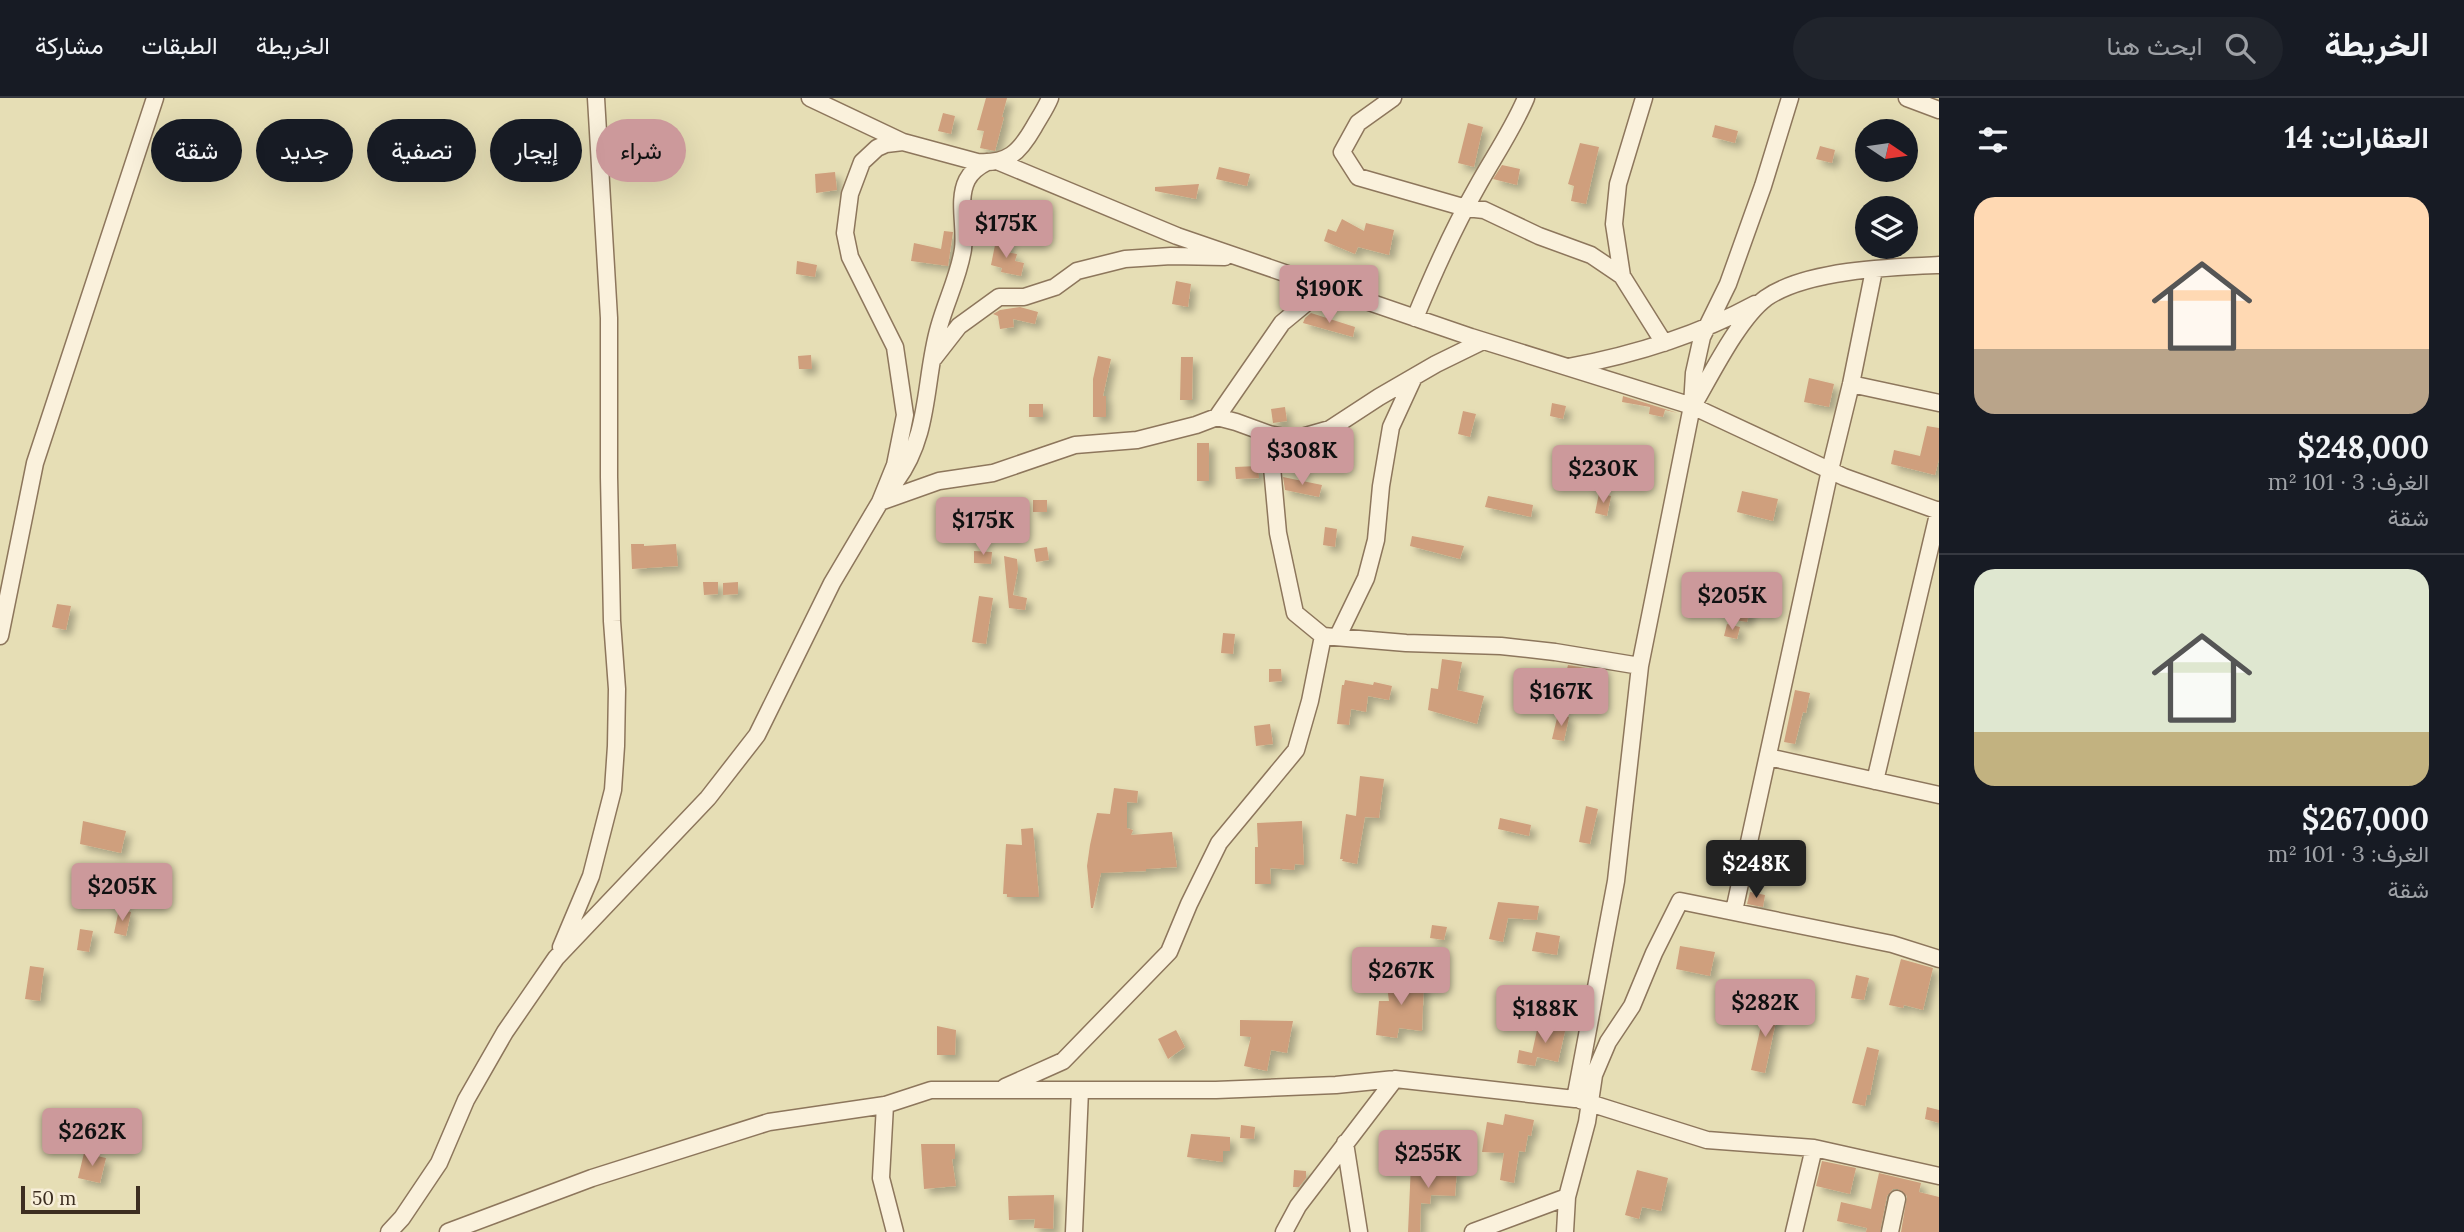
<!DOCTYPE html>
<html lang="ar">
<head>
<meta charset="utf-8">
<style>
	:root { --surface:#171b24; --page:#20242c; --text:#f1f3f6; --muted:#9ea1a6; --line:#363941; --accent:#cc999b }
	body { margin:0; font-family:Lora,Vazirmatn,serif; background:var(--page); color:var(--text); direction:rtl; height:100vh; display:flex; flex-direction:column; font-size:26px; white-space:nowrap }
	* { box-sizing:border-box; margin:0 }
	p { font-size:23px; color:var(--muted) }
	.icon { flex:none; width:38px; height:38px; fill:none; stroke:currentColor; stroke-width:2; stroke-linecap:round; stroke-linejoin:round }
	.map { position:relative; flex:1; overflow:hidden; direction:ltr }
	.side { display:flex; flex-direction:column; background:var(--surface); width:525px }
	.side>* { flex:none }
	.guide { position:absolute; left:21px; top:21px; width:665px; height:63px; direction:rtl; display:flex; gap:14px }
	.needle { width:46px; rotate:103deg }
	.tools { position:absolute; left:1855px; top:21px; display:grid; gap:14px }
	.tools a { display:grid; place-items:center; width:63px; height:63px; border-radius:50%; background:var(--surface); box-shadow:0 7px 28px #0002; font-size:35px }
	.scale { position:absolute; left:21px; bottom:18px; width:119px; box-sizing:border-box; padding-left:7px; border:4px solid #3d2e20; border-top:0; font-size:19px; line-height:24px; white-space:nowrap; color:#3d2e20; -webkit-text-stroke:5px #f7eed8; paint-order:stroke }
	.price { position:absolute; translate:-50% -60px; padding:0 16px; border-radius:7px; background:var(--accent); color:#111; font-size:23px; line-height:46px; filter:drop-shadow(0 2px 4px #0008) }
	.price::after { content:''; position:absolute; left:50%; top:42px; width:21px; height:16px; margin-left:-10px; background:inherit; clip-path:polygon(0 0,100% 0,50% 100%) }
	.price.selected { background:#222; color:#fff }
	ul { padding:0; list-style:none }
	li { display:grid; align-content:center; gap:14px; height:371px; padding:0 35px }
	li+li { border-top:2px solid var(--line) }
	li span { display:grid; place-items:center; height:217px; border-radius:21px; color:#555 }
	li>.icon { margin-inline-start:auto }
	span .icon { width:126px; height:126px; fill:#fffc; stroke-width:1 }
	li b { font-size:30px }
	h2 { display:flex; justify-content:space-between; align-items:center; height:84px; padding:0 35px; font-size:30px }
	.tag { padding:0 24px; border-radius:32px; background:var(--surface); box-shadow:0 7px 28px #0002; font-size:24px; line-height:63px }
	.tag.selected { background:var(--accent); color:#111 }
	header { display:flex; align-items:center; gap:42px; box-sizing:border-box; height:98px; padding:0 35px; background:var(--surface); border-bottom:2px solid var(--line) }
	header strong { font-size:33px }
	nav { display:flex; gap:38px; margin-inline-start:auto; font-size:24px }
	.search { width:490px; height:63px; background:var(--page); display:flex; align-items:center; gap:18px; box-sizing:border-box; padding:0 24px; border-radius:38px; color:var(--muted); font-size:26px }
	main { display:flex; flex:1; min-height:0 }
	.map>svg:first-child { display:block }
</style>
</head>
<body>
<header>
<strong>الخريطة</strong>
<div class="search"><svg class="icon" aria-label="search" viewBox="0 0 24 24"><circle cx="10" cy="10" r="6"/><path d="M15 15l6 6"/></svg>ابحث هنا</div>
<nav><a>الخريطة</a><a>الطبقات</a><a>مشاركة</a></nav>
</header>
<main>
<section class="side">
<h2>العقارات: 14<svg class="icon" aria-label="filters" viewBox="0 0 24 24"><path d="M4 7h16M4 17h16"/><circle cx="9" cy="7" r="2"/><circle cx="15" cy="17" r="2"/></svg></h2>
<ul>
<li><span style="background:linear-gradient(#ffd9b3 70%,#b9a48a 0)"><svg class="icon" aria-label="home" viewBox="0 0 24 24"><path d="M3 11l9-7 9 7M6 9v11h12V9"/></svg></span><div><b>$248,000</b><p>الغرف: 3 · 101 m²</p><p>شقة</p></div></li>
<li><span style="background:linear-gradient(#dfe7d0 75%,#c2b280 0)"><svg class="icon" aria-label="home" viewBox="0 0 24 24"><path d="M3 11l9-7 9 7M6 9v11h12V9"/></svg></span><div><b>$267,000</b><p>الغرف: 3 · 101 m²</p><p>شقة</p></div></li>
</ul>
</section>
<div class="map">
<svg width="1939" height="1134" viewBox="0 0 1939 1134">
	<defs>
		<filter id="shadow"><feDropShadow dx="5.5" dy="5.5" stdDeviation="3.5" flood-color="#0004"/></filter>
	</defs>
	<rect width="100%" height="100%" fill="#f0e4c8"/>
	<path fill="#e6deb5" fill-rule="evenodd" d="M0 0H1939V1134H0ZM1867 33H1906V72H1867ZM1867 110H1906V149H1867Z"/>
	<path fill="#cf9f7d" filter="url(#shadow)" d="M986 0H1007L1002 19H1004L995 53 980 50 984 33 977 32Z
		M943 15 955 18 951 36 938 33Z
		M1468 25 1483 29 1474 69 1458 65Z
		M1715 27 1738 33 1735 45 1712 39Z
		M1580 45 1599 49 1586 106 1571 103 1574 88 1568 86Z
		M1820 48 1835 52 1832 65 1816 61Z
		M1502 67 1520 71 1517 87 1493 81Z
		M1219 69 1250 76 1247 88 1216 81Z
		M835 74 837 92 816 95 815 76Z
		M1199 86 1196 101 1155 93V89Z
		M976 110 987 112 983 133 974 131Z
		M1342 121 1364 133 1366 125 1394 132 1389 157 1358 149 1355 156 1324 143 1328 131 1336 134Z
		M944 133 953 134 948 168 911 163 914 145 941 151Z
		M996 142 1008 145 1006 154 1017 156 1015 163 1024 165 1021 178 1001 174 1002 170 991 167Z
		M797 163 817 167 815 179 796 176Z
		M1176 183 1191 186 1188 209 1172 206Z
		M1020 209 1038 214 1035 226 1013 221 1014 229 1000 231 998 218 993 216 1000 212Z
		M1311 215 1355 229 1353 239 1303 225 1305 220Z
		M811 257 812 271H799L798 258Z
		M1098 258 1111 261 1103 298H1106V319H1093V281Z
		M1181 259H1193L1192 302H1180Z
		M1809 280 1834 286 1829 309 1804 304Z
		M1623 298 1678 315 1665 312 1663 319 1649 316 1650 309 1622 304Z
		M1552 305 1566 308 1563 321 1550 318Z
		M1029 306H1043V319H1029Z
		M1285 309 1287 323 1273 325 1271 311Z
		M1463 313 1476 316 1470 339 1458 336Z
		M1927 328 1939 330V361L1935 377 1891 366 1894 352 1920 358Z
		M1197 345H1209V383H1197Z
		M1258 368 1259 380 1236 381 1235 369Z
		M1283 379 1322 387 1319 399 1285 392Z
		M1742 393 1778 401 1773 423 1737 414Z
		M1599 395 1611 398 1607 418 1595 415Z
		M1488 398 1533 407 1531 419 1485 409Z
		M1033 402H1047V414H1033Z
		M973 411 986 413 984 425 972 424Z
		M1325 429 1337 431 1335 449 1323 447Z
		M1412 438 1464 448 1460 461 1410 448Z
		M631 446H644V448L676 446 678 468 632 471Z
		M1047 449 1049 462 1036 464 1034 451Z
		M974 453 992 454 991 466 974 465Z
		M1004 458 1017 461 1018 471 1013 497 1027 500 1025 512 1009 510Z
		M703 484H718V496L704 497Z
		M738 484V496L723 497V485Z
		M1741 495 1754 498 1747 524 1735 522Z
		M979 498 993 500 986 546 972 544Z
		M57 506 71 508 66 532 52 529Z
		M1727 526 1740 529 1737 541 1724 538Z
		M1223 535 1235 536 1233 556 1221 555Z
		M1442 561 1462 564 1457 592 1484 598 1477 626 1428 612 1431 590 1438 591Z
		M1568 567 1586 570 1581 587 1564 582Z
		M1269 571H1281L1282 583 1269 584Z
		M1345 582 1373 587 1374 584 1392 588 1389 602 1368 598 1366 614 1351 611 1349 627 1337 626 1342 587H1344Z
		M1795 592 1810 595 1806 615 1803 614 1795 646 1784 644Z
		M1558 616 1569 619 1564 643 1552 641Z
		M1270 626 1273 646 1256 648 1254 628Z
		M1360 678 1384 681 1379 720 1365 719 1357 766 1342 763 1343 761H1340L1346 716 1356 718Z
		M1114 690 1138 693 1137 705 1127 704V730L1133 732 1131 737 1172 734 1177 769 1146 771V773L1101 775 1093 810H1091L1087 768 1090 747 1097 715 1110 716Z
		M1586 708 1598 711 1590 746 1579 744Z
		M1500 720 1531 727 1529 738 1498 731Z
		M83 723 126 733 121 755 80 746Z
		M1302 723 1304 767 1295 766 1294 772 1270 770 1271 786H1255V749H1258L1257 725Z
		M1033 730 1039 799H1007V796H1003L1006 746 1022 747 1021 731Z
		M1750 794 1765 797 1763 809 1747 806Z
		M1498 804 1539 808 1537 822 1508 820 1503 844 1489 841Z
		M119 811 131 814 126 838 114 835Z
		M1432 827 1447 829 1444 842 1430 840Z
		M80 831 93 833 89 854 77 852Z
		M1536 834 1560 838 1557 857 1532 853Z
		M1680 848 1715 854 1710 878 1676 871Z
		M1901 861 1933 870 1923 912 1904 907 1903 910 1889 907Z
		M30 868 44 870 40 903 25 901Z
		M1856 877 1869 880 1864 902 1851 900Z
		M1406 879 1424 883 1422 933 1399 930 1397 940 1376 937 1379 903H1389L1386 881Z
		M1766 906 1779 909 1765 975 1751 972Z
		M1240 922 1293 923 1287 955 1271 952 1267 973 1244 968 1251 939 1240 938Z
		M1539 923 1566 929 1558 964 1537 959 1535 968 1517 965 1519 952 1532 955Z
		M937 928 956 932 955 957H937Z
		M1176 932 1185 949 1168 961 1158 941Z
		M1867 949 1879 952 1870 997H1867L1865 1008 1852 1005Z
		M1927 1009 1939 1012V1025L1925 1021Z
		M1505 1016 1534 1022 1531 1038 1528 1037 1525 1054 1519 1053 1514 1085 1500 1082 1504 1055 1482 1054 1487 1024 1503 1027Z
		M1241 1027 1255 1029 1254 1041 1240 1040Z
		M1191 1036 1230 1039V1053H1223V1064L1187 1059Z
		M921 1046H955V1061H952L956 1088 924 1091Z
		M84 1055 106 1060 100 1085 78 1080Z
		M1822 1063 1856 1070 1850 1096 1816 1088Z
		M1411 1066 1457 1072 1455 1098 1431 1097 1430 1106 1421 1105 1420 1134H1408Z
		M1294 1072 1306 1073V1080L1299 1089H1293Z
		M1637 1072 1668 1080 1661 1113 1642 1109 1639 1121 1625 1117Z
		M1879 1075 1921 1085 1919 1094 1939 1099V1134H1901L1907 1098 1898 1091H1893L1887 1098 1880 1134H1866L1867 1130 1837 1123 1841 1104 1871 1111Z
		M1054 1097 1053 1131 1034 1130 1035 1121 1009 1122 1008 1098Z"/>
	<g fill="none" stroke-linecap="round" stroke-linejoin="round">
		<defs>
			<path id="minor" d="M810 0 903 44
				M1393 0 1358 25 1342 54 1358 79 1466 110 1484 112 1539 138 1591 157 1622 178 1664 245
				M1907 0 1939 12
				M997 63 1177 138 1471 239 1692 308 1844 379 1939 413
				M1622 178 1614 126 1618 86 1644 0
				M1415 220C1433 176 1453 131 1477 89 1493 60 1513 31 1526 0
				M934 260 959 228 999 199H1024L1055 189 1077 173 1125 161 1171 158 1225 159
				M1568 269C1633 257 1696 238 1755 206
				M1851 286 1939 305
				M1694 306C1711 277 1739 220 1766 200 1806 172 1891 169 1939 167
				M1217 319 1282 225 1311 201 1338 193
				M1269 336 1295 341 1330 331 1379 299 1436 266 1483 243
				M896 383C931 336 924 281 939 229 946 203 959 178 963 151 966 129 957 102 967 82 971 74 979 68 987 64
				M880 404 939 383 993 375 1075 347 1137 342 1196 327 1217 319 1236 324 1269 336 1278 435 1295 515 1323 538
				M0 538 35 365 155 0
				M1338 538 1366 480 1376 442 1381 388 1391 329 1414 279
				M1768 659 1939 697
				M1875 683 1939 412
				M1734 813 1830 372 1851 286 1874 172
				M561 849 591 778 613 692 616 648 617 591 612 523 609 379V220L596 0
				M1005 989 1063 963 1169 854 1189 806 1219 745 1296 652 1310 603 1323 538 1406 545 1501 548 1555 554 1640 568
				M1580 1002 1707 1042 1814 1050 1939 1078
				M885 1007 881 1080 895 1134
				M1345 1045 1359 1134
				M389 1134 402 1120 439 1065 466 1002 505 934 556 860 708 700 757 637 832 485 880 404 895 367 905 317 895 249 850 159 845 135 850 96 862 64 877 50 886 46 903 44 977 64C1008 66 1019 55 1034 29 1039 20 1046 10 1050 0
				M448 1134 592 1080 769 1024 885 1007 931 992H1216L1336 987 1395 981 1575 1001 1616 783 1640 568 1692 308 1694 275 1702 239 1728 186 1763 88 1790 0
				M1074 1134 1080 992
				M1284 1134 1298 1108 1395 981
				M1473 1134 1567 1099
				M1565 1134 1567 1099 1587 1024 1594 977 1608 944 1632 908 1654 855 1680 803 1892 846 1939 861
				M1794 1134 1814 1050
				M1890 1134 1897 1101"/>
		</defs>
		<use href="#minor" stroke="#8d765c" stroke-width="19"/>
		<use href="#minor" stroke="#faf1dc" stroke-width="16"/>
	</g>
</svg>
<div class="tools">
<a><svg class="needle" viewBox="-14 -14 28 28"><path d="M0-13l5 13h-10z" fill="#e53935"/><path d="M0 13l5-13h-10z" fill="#9ea1a6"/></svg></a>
<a><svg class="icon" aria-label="layers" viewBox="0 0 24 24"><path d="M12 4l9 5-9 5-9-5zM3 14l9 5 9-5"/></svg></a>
</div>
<div class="scale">50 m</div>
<b class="price" style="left:1006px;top:162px">$175K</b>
<b class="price" style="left:1329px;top:227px">$190K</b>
<b class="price" style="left:1302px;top:389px">$308K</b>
<b class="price" style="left:1603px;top:407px">$230K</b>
<b class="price" style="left:983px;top:459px">$175K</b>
<b class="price" style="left:1732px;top:534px">$205K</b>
<b class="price" style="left:1561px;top:630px">$167K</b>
<b class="price selected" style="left:1756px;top:802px">$248K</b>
<b class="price" style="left:122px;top:825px">$205K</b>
<b class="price" style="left:1401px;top:909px">$267K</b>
<b class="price" style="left:1765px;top:941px">$282K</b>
<b class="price" style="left:1545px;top:947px">$188K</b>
<b class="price" style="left:92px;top:1070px">$262K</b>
<b class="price" style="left:1428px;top:1092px">$255K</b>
<div class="guide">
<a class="tag selected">شراء</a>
<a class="tag">إيجار</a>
<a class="tag">تصفية</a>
<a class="tag">جديد</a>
<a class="tag">شقة</a>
</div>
</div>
</main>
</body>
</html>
